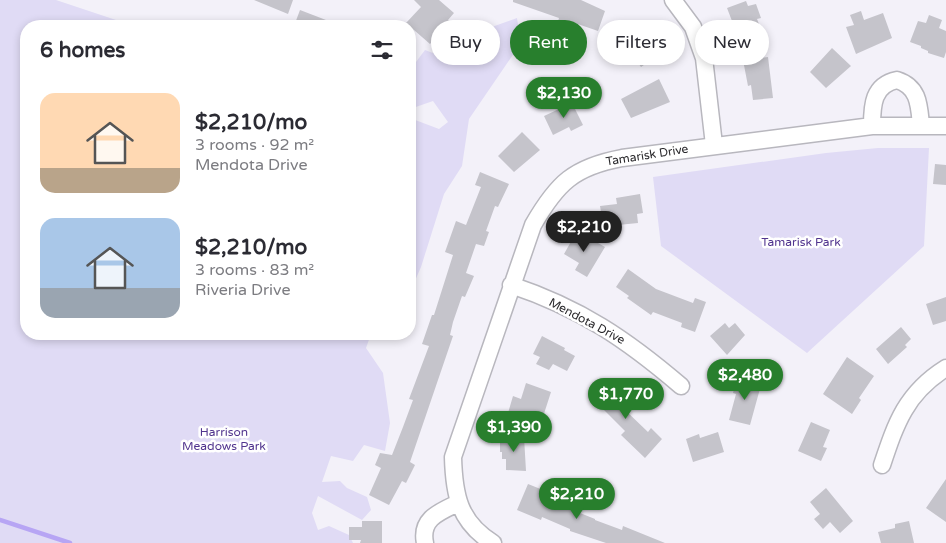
<!DOCTYPE html>
<html lang="en">
<head>
<meta charset="utf-8">
<style>
	:root { --surface:#fff; --page:#f7f7f7; --text:#2b2b33; --muted:#7c7c81; --accent:#287f2d }
	body { margin:0; font-family:"Varela Round",sans-serif; background:var(--page); color:var(--text); height:100vh; display:flex; flex-direction:column; font-size:19px; white-space:nowrap }
	* { box-sizing:border-box; margin:0 }
	p { font-size:16px; color:var(--muted) }
	.icon { flex:none; width:28px; height:28px; fill:none; stroke:currentColor; stroke-width:2; stroke-linecap:round; stroke-linejoin:round }
	.map { position:relative; flex:1; overflow:hidden }
	.panel { position:absolute; left:20px; top:20px; width:396px; height:320px; display:flex; flex-direction:column; background:var(--surface); border-radius:20px; box-shadow:0 2px 8px #0003 }
	.panel>* { flex:none }
	.hud { position:absolute; left:431px; top:20px; width:439px; height:45px; display:flex; gap:10px }
	.price { position:absolute; translate:-50% -42px; padding:0 11px; border-radius:18px; background:var(--accent); color:#fff; font-size:16px; line-height:32px; filter:drop-shadow(0 1px 2px #0008) }
	.price::after { content:''; position:absolute; left:50%; top:30px; width:15px; height:11px; margin-left:-8px; background:inherit; clip-path:polygon(0 0,100% 0,50% 100%) }
	.price.current { background:#222; color:#fff }
	ul { padding:0; list-style:none }
	li { display:flex; align-items:center; gap:15px; height:125px; padding:0 20px }
	li span { display:grid; place-items:center; flex:none; width:140px; height:100px; border-radius:15px; color:#555 }
	li>.icon { margin-inline-start:auto }
	span .icon { width:60px; height:60px; fill:#fffc; stroke-width:1 }
	li b { font-size:21px }
	h2 { display:flex; justify-content:space-between; align-items:center; height:60px; padding:0 20px; font-size:21px }
	.chip { padding:0 18px; border-radius:22px; background:var(--surface); box-shadow:0 2px 8px #0003; font-size:18px; line-height:45px }
	.chip.current { background:var(--accent); color:#fff }
	.map>svg:first-child { display:block }
</style>
</head>
<body>
<div class="map">
<svg width="946" height="543" viewBox="0 0 946 543">
	<rect width="100%" height="100%" fill="#f3f1f9"/>
	<path fill="#e0dbf5" d="M0 0H56L134 26H26V334H371L366 348 383 373 390 423 385 451 364 445 353 461 331 456 322 482 340 481 347 488 367 497 371 510 362 520 318 496 312 513 318 530 329 526 349 535 353 543H0Z
		M517 18 521 43 469 119 462 166 444 194 421 267 410 292V118L439 129 448 122 433 101 410 109V70L425 50 451 60 489 28Z
		M878 148H929L924 246 807 353 661 246 653 177 826 153Z"/>
	<g fill="none" stroke-linecap="round" stroke-linejoin="round">
		<path stroke="#b7a5f4" stroke-width="4.5" d="M0 520 70 543"/>
	</g>
	<path fill="#c5c4cb" d="M254 0H293L288 14Z
		M414 0H439L454 13 448 20 450 21 430 44 406 23 421 7Z
		M513 0H581L605 11 598 31 572 22 569 29 557 25 559 18 513 2Z
		M746 1 748 6 756 4 761 18 757 19 763 34 745 41 740 29 737 30 732 21 727 8Z
		M300 10 339 25V26H294Z
		M861 11 864 20 883 13 892 38 856 54 846 27 854 25 850 15Z
		M929 15 942 20 939 28 946 31V52L944 58 928 53V51L921 48V46L910 42 918 21 926 23Z
		M632 27 640 37 643 36 655 54 652 56 654 58 641 67 619 37Z
		M832 48 851 66 826 88 810 72Z
		M768 57 773 98 753 100 751 85 748 86 743 60Z
		M659 79 670 102 631 118 621 99Z
		M572 103 583 125 571 131 569 127 553 135 544 116Z
		M522 132 540 150 514 172 498 156Z
		M935 164 946 165V185L933 184Z
		M480 172 509 184 498 207 495 206 486 231 489 232 484 246 476 244 466 273 474 276 465 297 462 296 453 322 450 335 453 336 410 462 415 465 406 483 402 481 389 505 369 495 381 468 375 465 380 453 392 455 403 427 413 400 409 399 429 346 422 344 432 315H434L453 255 445 252 456 221 466 225 481 187 475 185Z
		M640 194 643 213 637 214 638 223 618 225V222L603 224 600 206 617 204 616 198Z
		M577 231 605 247 587 277 575 270 579 263 564 254Z
		M628 269 656 289 693 303 695 298 706 302 695 332 681 327 682 323 653 312 651 315 627 298 629 296 616 287Z
		M946 297V321L933 325 926 304Z
		M725 323 729 328 735 323 745 335 727 355 710 336Z
		M901 327 911 339 905 345 907 347 888 364 876 349Z
		M542 336 565 348 564 350 575 356 567 371 553 364 549 370 536 364 540 357 533 354Z
		M847 357 874 376 859 398 861 400 852 414 823 394Z
		M737 378 761 385 750 425 729 420 736 394 733 393Z
		M599 379 628 405 624 409 648 432 651 428 662 439 645 458 621 435 625 431 595 401 598 394 589 390Z
		M526 383 551 392 541 423 508 413 513 396 521 399Z
		M811 422 830 430 823 447 827 448 821 461 798 451Z
		M718 432 724 452 693 462 686 439 699 434 700 438Z
		M500 437H524L526 471 506 470V459H502V452H500Z
		M946 479V522L926 508Z
		M528 484 548 492 545 499 595 519V520L622 530 623 526 665 543H606L570 531V529L542 517 541 520 517 510Z
		M826 488 853 521 840 533 830 522 823 529 814 519 820 514 810 502Z
		M362 521H382V543H360L361 540H349V527H362Z
		M909 521 914 543H881L878 532 895 528V524Z"/>
	<g fill="none" stroke-linecap="round" stroke-linejoin="round">
		<defs>
			<path id="minor" d="M673 0 693 27 704 58 714 145
				M872 126C872 105 873 85 897 80 919 87 919 105 921 125
				M511 285C580 308 626 339 681 386
				M882 465C896 423 906 393 946 368
				M425 543C420 519 439 512 458 503
				M493 543C459 522 454 495 453 457L533 225C557 183 574 167 622 158L872 126H946"/>
		</defs>
		<use href="#minor" stroke="#b8b7be" stroke-width="19"/>
		<use href="#minor" stroke="#fff" stroke-width="16"/>
	</g>
	<g text-anchor="middle" stroke-width="5" stroke-linejoin="round" paint-order="stroke">
		<g font-size="12" fill="#28272a" stroke="#fff">
			<text transform="translate(647 155) rotate(-9)" y="4">Tamarisk Drive</text>
			<text transform="translate(587 321) rotate(28)" y="4">Mendota Drive</text>
		</g>
		<g font-size="12" fill="#51348e" stroke="#fff">
			<text x="801" y="246">Tamarisk Park</text>
			<text x="224" y="436">Harrison<tspan x="224" dy="14">Meadows Park</tspan></text>
		</g>
	</g>
</svg>
<b class="price" style="left:564px;top:119px">$2,130</b>
<b class="price current" style="left:584px;top:253px">$2,210</b>
<b class="price" style="left:745px;top:401px">$2,480</b>
<b class="price" style="left:626px;top:420px">$1,770</b>
<b class="price" style="left:514px;top:453px">$1,390</b>
<b class="price" style="left:577px;top:520px">$2,210</b>
<div class="hud">
<a class="chip">Buy</a>
<a class="chip current">Rent</a>
<a class="chip">Filters</a>
<a class="chip">New</a>
</div>
<section class="panel">
<h2>6 homes<svg class="icon" aria-label="filters" viewBox="0 0 24 24"><path d="M4 7h16M4 17h16"/><circle cx="9" cy="7" r="2"/><circle cx="15" cy="17" r="2"/></svg></h2>
<ul>
<li><span style="background:linear-gradient(#ffd9b3 75%,#b9a48a 0)"><svg class="icon" aria-label="home" viewBox="0 0 24 24"><path d="M3 11l9-7 9 7M6 9v11h12V9"/></svg></span><div><b>$2,210/mo</b><p>3 rooms · 92 m²</p><p>Mendota Drive</p></div></li>
<li><span style="background:linear-gradient(#a9c7e8 70%,#9aa5b1 0)"><svg class="icon" aria-label="home" viewBox="0 0 24 24"><path d="M3 11l9-7 9 7M6 9v11h12V9"/></svg></span><div><b>$2,210/mo</b><p>3 rooms · 83 m²</p><p>Riveria Drive</p></div></li>
</ul>
</section>
</div>
</body>
</html>
